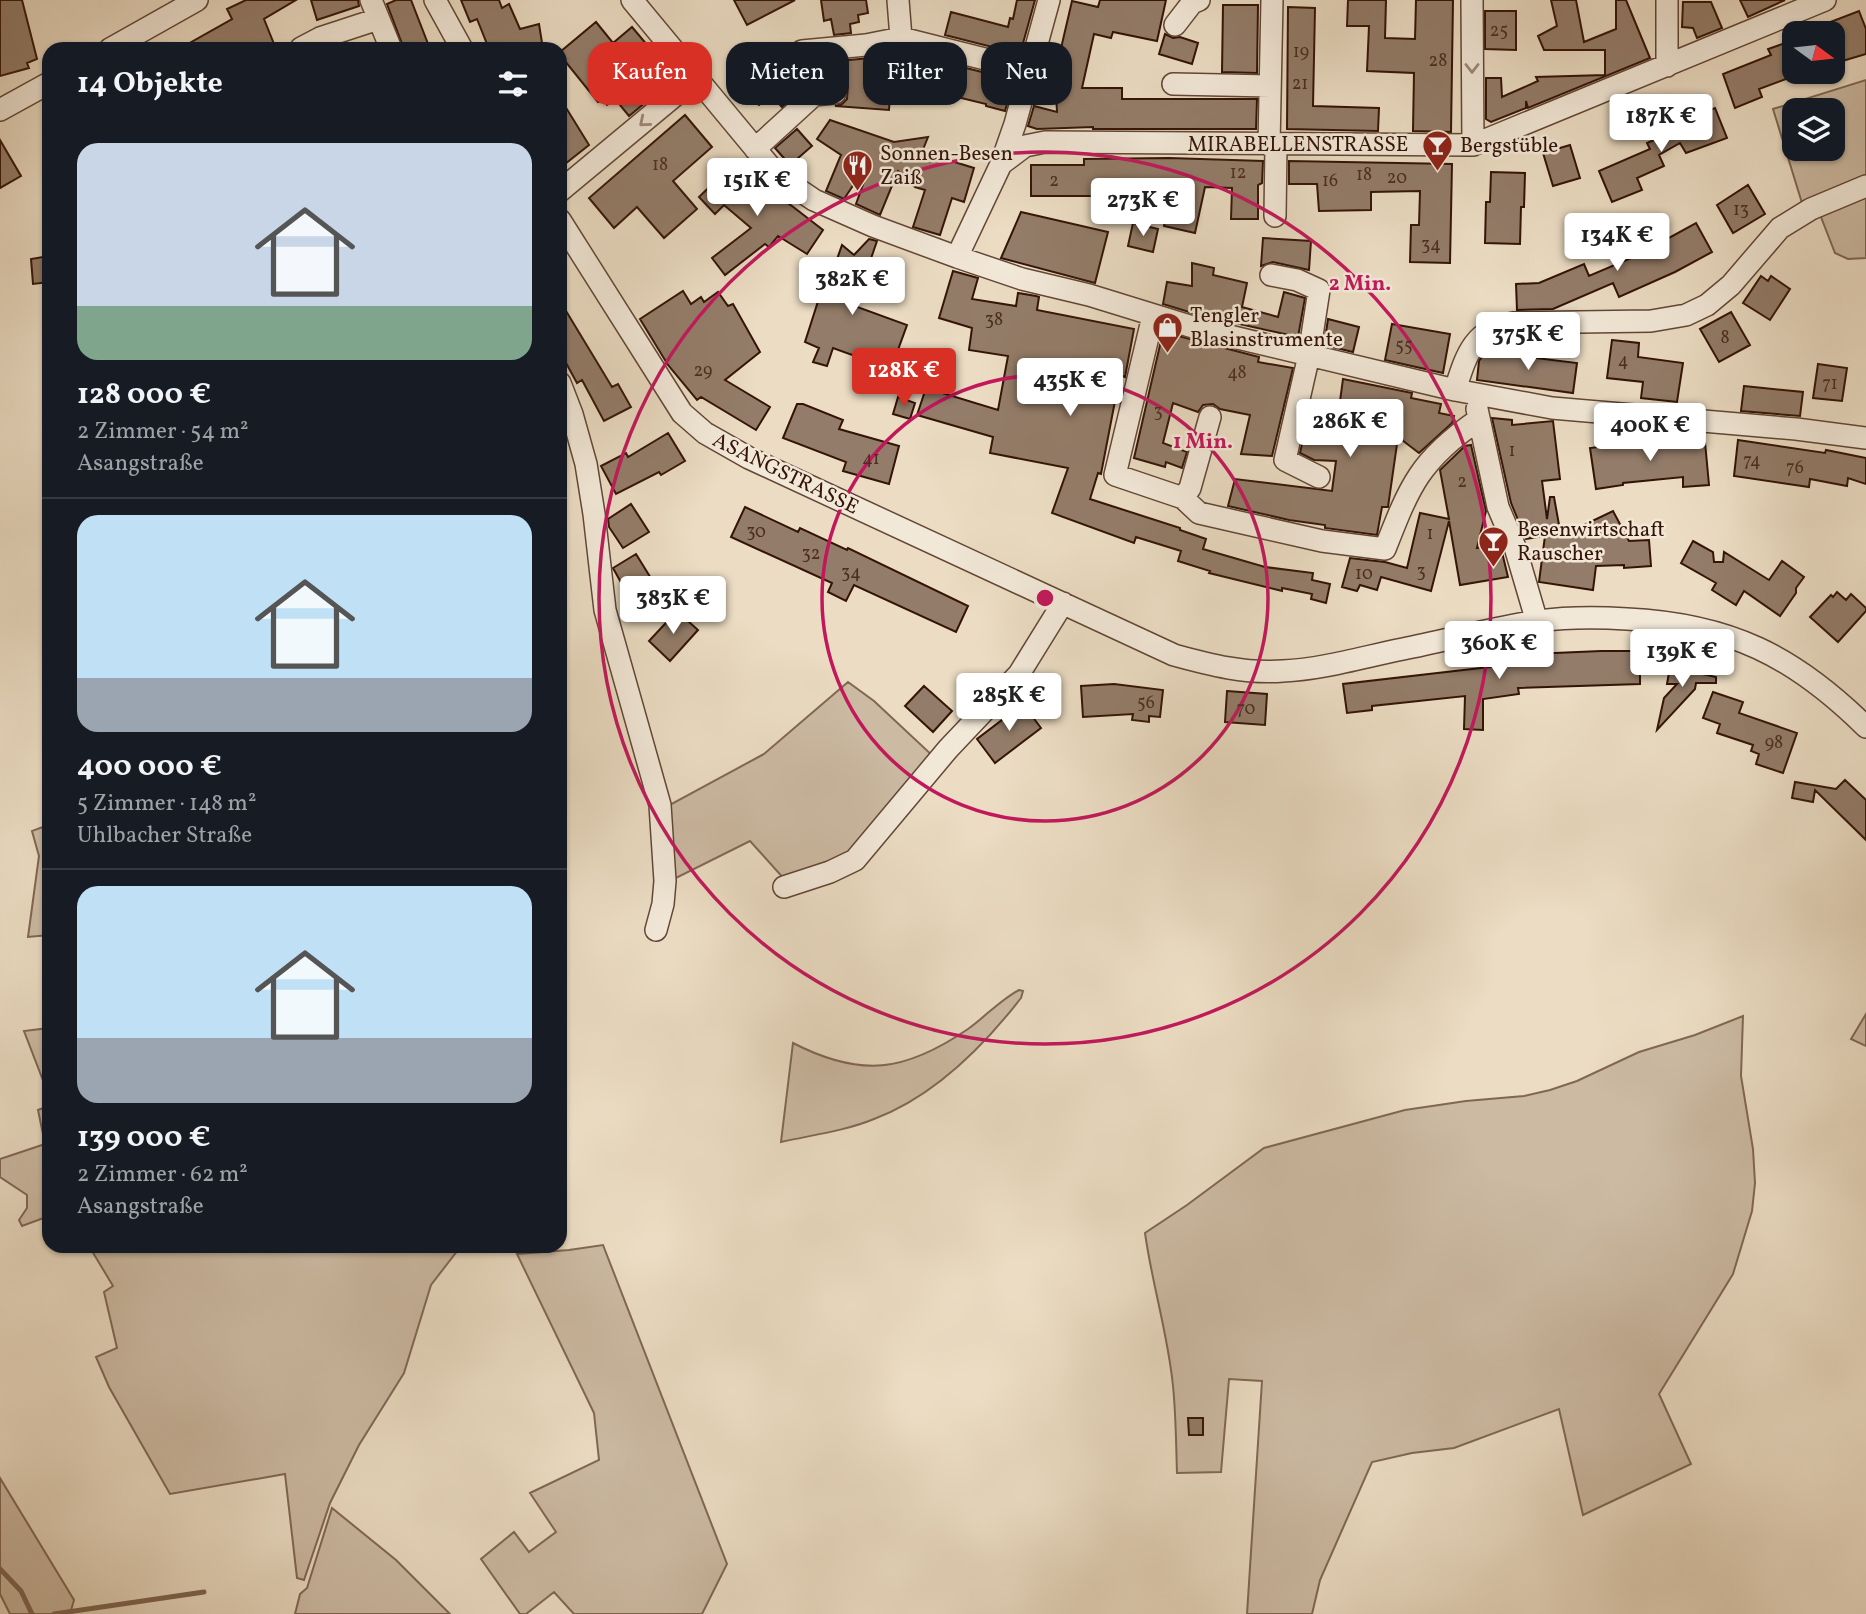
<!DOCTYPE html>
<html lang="de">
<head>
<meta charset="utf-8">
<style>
	:root { --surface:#171b24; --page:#242831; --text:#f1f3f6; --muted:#9ea1a6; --line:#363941; --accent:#d93025 }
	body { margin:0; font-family:Vollkorn,serif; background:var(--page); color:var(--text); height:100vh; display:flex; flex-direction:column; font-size:26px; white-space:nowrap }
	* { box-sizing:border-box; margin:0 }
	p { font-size:23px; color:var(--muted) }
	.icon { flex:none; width:38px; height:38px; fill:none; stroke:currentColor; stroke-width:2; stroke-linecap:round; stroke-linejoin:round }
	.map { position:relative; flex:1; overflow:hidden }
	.sheet { position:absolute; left:42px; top:42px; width:525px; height:1211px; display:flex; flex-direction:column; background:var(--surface); border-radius:21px; box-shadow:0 2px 5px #0004 }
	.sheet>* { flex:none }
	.banner { position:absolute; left:588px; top:42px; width:665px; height:63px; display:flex; gap:14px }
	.needle { width:46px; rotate:105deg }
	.tools { position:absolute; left:1782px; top:21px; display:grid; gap:14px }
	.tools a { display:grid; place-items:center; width:63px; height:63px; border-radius:14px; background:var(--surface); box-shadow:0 2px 5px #0004; font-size:35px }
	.price { position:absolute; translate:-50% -60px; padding:0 16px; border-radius:7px; background:#fff; color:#222; font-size:23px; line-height:46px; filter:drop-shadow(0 2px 4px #0008) }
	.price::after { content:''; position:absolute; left:50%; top:42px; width:21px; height:16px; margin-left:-10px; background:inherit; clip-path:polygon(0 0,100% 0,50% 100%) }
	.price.active { background:var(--accent); color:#fff }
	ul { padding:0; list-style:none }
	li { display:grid; align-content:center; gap:14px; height:371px; padding:0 35px }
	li+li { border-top:2px solid var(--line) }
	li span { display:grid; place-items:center; height:217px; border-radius:21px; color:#555 }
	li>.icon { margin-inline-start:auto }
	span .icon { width:126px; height:126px; fill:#fffc; stroke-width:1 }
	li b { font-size:30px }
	h2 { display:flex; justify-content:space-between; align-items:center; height:84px; padding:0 35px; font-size:30px }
	.tag { padding:0 24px; border-radius:21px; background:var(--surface); box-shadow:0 2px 5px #0004; font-size:24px; line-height:63px }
	.tag.active { background:var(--accent); color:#fff }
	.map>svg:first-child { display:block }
</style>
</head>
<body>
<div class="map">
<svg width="1866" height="1614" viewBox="0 0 1866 1614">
	<rect width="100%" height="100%" fill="#ebdcc3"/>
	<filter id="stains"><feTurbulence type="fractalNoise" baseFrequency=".00286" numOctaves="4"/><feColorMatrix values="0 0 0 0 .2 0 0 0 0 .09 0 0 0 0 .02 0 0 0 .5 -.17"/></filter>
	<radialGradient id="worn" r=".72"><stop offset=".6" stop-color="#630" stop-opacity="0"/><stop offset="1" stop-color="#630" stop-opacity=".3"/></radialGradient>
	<path fill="#ccbaa3" stroke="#806755" stroke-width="2" fill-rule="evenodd" d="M1866 80V180L1802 203 1773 109ZM1794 110H1832V149H1794Z
		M1866 197V258L1848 259 1835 253 1819 212Z
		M848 682 874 701 934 757 853 855 786 881 750 841 670 881 664 808 764 754Z
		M46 769H49V935L28 937 39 856 32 831 48 825Z
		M1019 990 1023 991 1021 998C983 1047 933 1097 874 1119 845 1131 812 1135 781 1142L793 1043C861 1078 905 1072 968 1029 985 1017 1001 999 1019 990Z
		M1866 1014V1046L1851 1039Z
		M1743 1016 1741 1076 1753 1149 1755 1183 1752 1211 1733 1274 1659 1394 1691 1464 1583 1515 1559 1409 1454 1448 1412 1453 1372 1462 1320 1580 1312 1614H1247L1262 1381 1229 1379 1221 1472 1177 1473C1176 1444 1176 1415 1173 1386 1168 1334 1152 1284 1145 1233L1187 1205 1264 1148 1405 1110 1466 1101 1524 1096 1550 1090 1577 1081 1639 1052 1695 1035Z
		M49 1028V1096L24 1031Z
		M49 1106V1216L22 1226 19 1220 27 1208V1195L0 1177V1159L45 1144 38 1110Z
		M603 1245 727 1564 702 1614H574L554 1592 526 1614H520L481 1559 514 1532 529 1552 556 1532 530 1493 599 1460 594 1413 517 1254 569 1250Z
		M89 1246H461L431 1285 404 1373 359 1445 330 1503 304 1580 297 1578 285 1474 170 1494 109 1387 96 1357 117 1348 104 1292 113 1286Z
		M0 1478 74 1600 70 1614H10L0 1594Z
		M332 1508 396 1560 450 1614H295L300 1594 307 1588Z"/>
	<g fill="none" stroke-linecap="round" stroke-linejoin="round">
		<path stroke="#7d6351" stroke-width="5" d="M0 1569 21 1591 32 1614
			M54 1614 204 1592"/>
	</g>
	<path fill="#937c69" stroke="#341407" stroke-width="2" d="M0 0H22L37 59 27 63 29 68 0 76Z
		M246 0H296L264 19 276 49H179L232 19 227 9Z
		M311 0H358L359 6 317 20Z
		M396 0H411L430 49H404L387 4Z
		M461 0H499L502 8 509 4 520 29 539 24 543 49H489L477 19 470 22Z
		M734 0H795L747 25Z
		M821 0H866L868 13 858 15 859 22 850 24 851 33 834 35 831 19 824 21Z
		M1017 0H1035L1020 54 945 35 951 12 1008 27 1010 18 1013 19Z
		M1100 0H1166L1157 41 1113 32 1111 38 1094 34 1082 88H1122V99H1257L1256 129H1093V127L1037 129 1028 126 1034 106 1057 112 1055 74 1072 1 1098 7Z
		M1348 0H1386L1385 38 1415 39 1416 0H1453L1451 132 1413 131 1414 73 1367 71 1369 26H1347Z
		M1551 0H1576L1584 42 1616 29V0H1626L1650 58 1528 108 1526 101V108L1491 122 1486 119V78H1501L1502 97 1538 81 1536 77 1605 75V50H1544L1538 36 1557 26Z
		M1740 0H1785L1748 17Z
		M1683 2H1711L1722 28 1697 38 1693 28 1682 27Z
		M1223 5H1258L1257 73 1222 72Z
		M1288 7 1315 8 1313 106 1379 108 1378 131 1287 129Z
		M1485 11H1516V50L1485 49Z
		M1859 11 1866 29V54L1839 62 1832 43V33H1829L1825 24Z
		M596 22 613 43 632 27 675 78 629 116 616 100 607 105 604 100 598 102 560 55V52Z
		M1165 34 1173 38 1180 37 1198 43 1192 64 1159 54Z
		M1794 40V76L1759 89 1762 97 1735 108 1723 74 1771 55 1768 49Z
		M782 56 810 82 808 64 870 58 936 66 938 61 1014 80 1005 111 986 106V104L953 96V101L890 95 889 110 835 106 842 104 847 99 848 85 834 80 806 85 782 107 771 95 759 105 748 95Z
		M560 98 589 145 560 168Z
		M1715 108 1727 138 1686 153 1680 143 1659 155 1664 166 1637 178 1642 190 1612 202 1599 171 1650 149 1647 143 1693 123 1691 118Z
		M685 115 712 147 673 181 697 209 664 238 637 207 614 228 589 198Z
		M830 120 894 142 928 137 922 152 974 168 964 202 952 198 940 235 913 227 925 190 915 187 898 171 880 215 856 204 869 168 866 166 844 199 826 191 841 155 817 139Z
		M797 129 812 146 790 165 775 148Z
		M0 140 21 176 0 188Z
		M1570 145 1580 178 1553 186 1543 153Z
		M1169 158 1263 161 1262 183 1258 185V219H1231L1232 188 1205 187 1195 233 1164 226 1171 191 1106 190V196H1031V165H1084V159Z
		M1289 161 1452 164 1450 263 1410 262 1411 225H1419L1420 191 1371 192V210L1319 211 1317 184H1289Z
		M732 165 792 206 823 230 807 254 778 236 769 247 765 244 725 275 712 258 751 228 724 205 715 214 699 197Z
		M1491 172 1525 173 1524 207H1521L1520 244 1485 243 1486 202H1490Z
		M1748 185 1765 214 1733 233 1717 205Z
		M1021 212 1108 232 1095 283 1001 258Z
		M1133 223 1158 229 1153 252 1128 246Z
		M1696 223 1712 252 1675 272 1619 297 1613 283 1553 309 1517 310 1516 284 1539 283 1584 264 1589 276 1657 247 1656 245Z
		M1263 238 1311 241 1309 270 1273 262 1261 266Z
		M869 239 877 241 864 279 858 277 849 304 907 325 891 369 833 348 827 366 813 362 819 348 805 342 821 292 825 293 842 245 854 255Z
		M49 256V282L33 284 31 259Z
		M1192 263 1214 268 1213 275 1247 283 1242 307 1278 317 1284 292 1305 298 1298 337 1199 315 1163 304 1167 282 1192 286Z
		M953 271 978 278 972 299 1016 306 1018 293 1036 296 1039 297 1037 310 1134 329 1125 377 1120 375 1101 474 1098 473 1090 499 1180 528V530L1206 539 1203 549 1265 567 1313 573 1312 580 1330 584 1326 603 1311 599 1312 594 1282 588V591L1209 573 1210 571 1178 561 1181 551 1136 537 1134 543 1052 513 1068 468 990 453 993 437 917 415 926 388 998 410 1008 356 969 350 972 328 939 318Z
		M1761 276 1768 281 1771 276 1790 289 1770 320 1743 303Z
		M683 291 691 304 701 297 704 302 718 292 728 306 733 304 760 352 725 380 770 407 756 430 701 397 697 400 668 365 640 319Z
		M560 301 612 387 618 384 631 407 604 421 582 380 577 383 560 352Z
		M1731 312 1750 345 1719 362 1700 329Z
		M1328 319 1359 327 1353 352 1324 345Z
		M1392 324 1450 334 1443 373 1385 360Z
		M1163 332 1259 357 1258 362 1293 368 1272 456 1241 454 1250 415 1220 409 1213 404 1203 405 1198 412 1173 403 1163 443 1187 452 1182 468 1166 462 1165 467 1134 458Z
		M1612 340 1639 343 1638 357 1683 363 1677 402 1641 398 1643 382 1607 378Z
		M1486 352 1577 363 1573 393 1477 380 1479 361Z
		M1818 364 1847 368 1842 401 1813 398Z
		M1343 379 1412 393 1411 398 1441 404 1439 413 1454 416 1452 423 1419 453 1398 437 1388 507H1382L1377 535 1325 528V525L1289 520 1228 506 1235 479 1332 491 1336 461 1314 460 1300 453 1309 413 1338 416Z
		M1744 386 1803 392 1800 416 1741 411Z
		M898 397 915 403 910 419 893 414Z
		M797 404H803L843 420 839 429 899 446 889 484 843 471 846 462 783 438Z
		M1492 418 1512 420V425L1553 421 1560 479 1542 481 1547 519 1550 497H1554L1561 536 1613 511 1629 541 1649 540 1651 566 1624 568V565L1596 566 1593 590 1539 582 1545 536 1526 539 1511 503Z
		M668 433 685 461 661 475 659 472 616 494 601 466 626 453 628 457Z
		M1658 435V445L1705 442 1709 485 1683 487V477L1623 483V485L1596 489 1590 448 1631 443 1630 437Z
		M1738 440 1825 453 1826 450 1866 458V484L1848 478 1847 486 1810 479 1809 487 1734 476Z
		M1471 445 1486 511 1477 548 1500 544 1508 577 1460 585 1449 521 1431 591 1381 577 1377 590 1360 585 1357 591 1342 587 1350 558 1385 562 1407 568 1420 513 1449 519 1440 470 1465 446Z
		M631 504 649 532 623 548 609 527 608 519Z
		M745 507 798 532 800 528 847 550 848 548 968 606 956 632 854 585 846 601 828 592 832 583 731 537Z
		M1693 541 1713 552 1714 562H1723L1724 552 1769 580 1782 561 1804 577 1796 588V593L1780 616 1744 591 1736 605 1712 590 1716 583 1681 563Z
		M636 554 652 580 628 595 613 568Z
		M1837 592 1846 600 1851 594 1866 608V611L1838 642 1810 617 1831 595 1833 597Z
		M677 611 698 630 670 661 649 641Z
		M1601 651H1640V684L1518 688 1519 694 1483 699V730L1464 729 1465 696 1372 706V710L1347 713 1343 684 1532 662V654Z
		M1702 657 1698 673 1716 677V683H1696L1695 689 1657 730 1664 698 1677 684H1667L1670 667 1689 671Z
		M1114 684 1163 690 1160 717 1149 716V722L1132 720 1133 714 1083 717 1081 686Z
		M924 686 952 711 933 732 905 706Z
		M1227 691 1267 694 1265 725 1225 722Z
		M1713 692 1743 702 1739 713 1797 733 1783 773 1756 764 1759 754 1751 751 1753 745 1717 733 1720 724 1703 718Z
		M1023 704 1041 728 995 763 977 739Z
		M1845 780 1866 800V840L1815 790 1813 802 1792 798 1795 782 1836 789Z
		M1188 1418H1203V1435H1189Z"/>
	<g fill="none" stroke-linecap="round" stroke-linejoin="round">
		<defs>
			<path id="minor" d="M371 0 391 49
				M435 0 462 49
				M632 0 777 175 814 200 873 226 957 257 1022 279 1089 295 1196 328 1455 390 1552 408 1796 429 1866 438
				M898 0 901 38
				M1472 0 1473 145
				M1175 25 1192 3 1199 0
				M301 48 320 38 378 19
				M110 49 197 0
				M802 51 866 45 901 38 1029 70
				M1667 66V0
				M1173 84 1270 86
				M0 110 49 83
				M1269 145 1272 0
				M755 149 814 95 835 93
				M1001 164 1025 146 1045 142 1473 145 1825 0
				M560 191 696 78
				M1275 216 1276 145
				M560 220 682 413 705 433 749 458 1174 655C1210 665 1246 674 1283 671 1324 669 1363 657 1403 649 1448 640 1493 628 1538 621 1567 617 1598 617 1627 619 1730 624 1794 656 1866 727
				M957 257 1001 164 1015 124 1049 0
				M1271 275 1297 280 1319 290 1309 355 1285 460 1319 477
				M1153 316 1115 475 1183 498 1199 513 1322 541 1385 549C1410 485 1420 460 1478 420
				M560 383 572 414 586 464 594 514 605 610 660 805 665 881 663 904 656 930
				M1455 390C1466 356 1473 329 1513 323L1651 321 1686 315 1707 305 1731 285 1780 228 1811 209 1866 186
				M1477 409 1498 507 1515 547 1537 622
				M1183 498 1190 488 1210 417
				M784 887 830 872 855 860 948 749 1019 674 1063 603"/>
		</defs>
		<use href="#minor" stroke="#624636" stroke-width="24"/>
		<use href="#minor" stroke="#f2e8d8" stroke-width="21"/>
	</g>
	<defs><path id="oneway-chevron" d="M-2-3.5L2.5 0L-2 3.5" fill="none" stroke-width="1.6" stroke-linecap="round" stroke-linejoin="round" transform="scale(1.75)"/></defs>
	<g stroke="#9c897a">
		<use href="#oneway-chevron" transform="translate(1472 68) rotate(90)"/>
		<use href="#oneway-chevron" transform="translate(644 122) rotate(140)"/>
	</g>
	<g fill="none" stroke="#c2185b" stroke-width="3.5">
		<circle cx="1045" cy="598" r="223"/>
		<circle cx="1045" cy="598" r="446"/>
	</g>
	<defs>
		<symbol id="bar-pin" viewBox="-11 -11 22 30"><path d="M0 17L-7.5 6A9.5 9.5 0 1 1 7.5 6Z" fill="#8f2418" stroke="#f2e8d8"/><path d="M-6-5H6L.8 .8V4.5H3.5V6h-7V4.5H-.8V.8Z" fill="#fff"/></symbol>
		<symbol id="restaurant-pin" viewBox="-11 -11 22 30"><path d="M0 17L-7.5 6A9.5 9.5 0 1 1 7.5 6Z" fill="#8f2418" stroke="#f2e8d8"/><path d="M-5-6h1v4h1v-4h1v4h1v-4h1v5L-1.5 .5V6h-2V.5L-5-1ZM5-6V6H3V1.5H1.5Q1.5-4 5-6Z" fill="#fff"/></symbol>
		<symbol id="shop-pin" viewBox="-11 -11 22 30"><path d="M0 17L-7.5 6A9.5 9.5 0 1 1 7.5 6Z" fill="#8f2418" stroke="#f2e8d8"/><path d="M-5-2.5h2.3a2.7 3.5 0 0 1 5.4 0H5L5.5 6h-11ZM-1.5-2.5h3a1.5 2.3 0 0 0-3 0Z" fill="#fff"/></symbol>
	</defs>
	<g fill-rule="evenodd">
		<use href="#bar-pin" x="1420" y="128" width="35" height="47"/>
		<use href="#restaurant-pin" x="840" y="148" width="35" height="47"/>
		<use href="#shop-pin" x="1150" y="310" width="35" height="47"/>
		<use href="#bar-pin" x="1476" y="524" width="35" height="47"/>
	</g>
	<g text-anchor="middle" stroke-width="5" stroke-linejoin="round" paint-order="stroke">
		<g font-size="18" fill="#4c2e20">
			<text x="1499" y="36">25</text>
			<text x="1301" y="57">19</text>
			<text x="1438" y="66">28</text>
			<text x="1300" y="89">21</text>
			<text x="660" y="170">18</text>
			<text x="1238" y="178">12</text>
			<text x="1364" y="180">18</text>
			<text x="1397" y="183">20</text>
			<text x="1054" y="186">2</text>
			<text x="1330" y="186">16</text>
			<text x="1741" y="215">13</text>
			<text x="1431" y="250">34</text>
			<text x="994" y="325">38</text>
			<text x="1725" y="343">8</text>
			<text x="1404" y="351">55</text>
			<text x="1623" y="366">4</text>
			<text x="703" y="376">29</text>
			<text x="1237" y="378">48</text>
			<text x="1830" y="389">71</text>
			<text x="1158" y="417">3</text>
			<text x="1512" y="456">1</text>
			<text x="871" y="464">41</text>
			<text x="1752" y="466">74</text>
			<text x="1795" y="473">76</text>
			<text x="1462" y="487">2</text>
			<text x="756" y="537">30</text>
			<text x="1430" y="539">1</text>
			<text x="811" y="559">32</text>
			<text x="1421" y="577">3</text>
			<text x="851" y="578">34</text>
			<text x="1364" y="579">10</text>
			<text x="1146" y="708">56</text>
			<text x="1246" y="714">70</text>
			<text x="1774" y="748">98</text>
		</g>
		<g font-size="21" fill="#341407" stroke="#f2e8d8">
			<text x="1298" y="151">MIRABELLENSTRASSE</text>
			<text transform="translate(786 473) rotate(26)" y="7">ASANGSTRASSE</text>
		</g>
		<g font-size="21" fill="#341407" stroke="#f2e8d8" text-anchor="start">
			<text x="1460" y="152">Bergstüble</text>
			<text x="880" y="160">Sonnen-Besen<tspan x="880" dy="24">Zaiß</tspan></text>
			<text x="1190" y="322">Tengler<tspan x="1190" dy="24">Blasinstrumente</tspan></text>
			<text x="1517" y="536">Besenwirtschaft<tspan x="1517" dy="24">Rauscher</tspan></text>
		</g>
	</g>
	<circle cx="1045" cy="598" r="10" fill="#c2185b" stroke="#f2e8d8" stroke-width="3.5"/>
	<g font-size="21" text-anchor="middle" font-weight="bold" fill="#c2185b" stroke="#f2e8d8" stroke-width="5" stroke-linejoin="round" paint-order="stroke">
		<text x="1360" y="290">2 Min.</text>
		<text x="1203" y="448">1 Min.</text>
	</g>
	<rect width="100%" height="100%" filter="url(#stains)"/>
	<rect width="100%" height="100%" fill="url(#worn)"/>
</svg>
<div class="tools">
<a><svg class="needle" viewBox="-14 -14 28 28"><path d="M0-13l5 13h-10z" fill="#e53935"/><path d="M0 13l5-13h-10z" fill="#9ea1a6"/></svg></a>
<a><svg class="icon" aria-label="layers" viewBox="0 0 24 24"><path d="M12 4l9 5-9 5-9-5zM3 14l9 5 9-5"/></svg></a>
</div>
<b class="price" style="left:1661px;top:154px">187K €</b>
<b class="price" style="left:757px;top:218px">151K €</b>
<b class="price" style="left:1143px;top:238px">273K €</b>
<b class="price" style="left:1617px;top:273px">134K €</b>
<b class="price" style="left:852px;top:317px">382K €</b>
<b class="price" style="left:1528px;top:372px">375K €</b>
<b class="price active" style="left:904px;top:408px">128K €</b>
<b class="price" style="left:1070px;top:418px">435K €</b>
<b class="price" style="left:1350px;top:459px">286K €</b>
<b class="price" style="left:1650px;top:463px">400K €</b>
<b class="price" style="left:673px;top:636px">383K €</b>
<b class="price" style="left:1499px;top:681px">360K €</b>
<b class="price" style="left:1682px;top:689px">139K €</b>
<b class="price" style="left:1009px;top:733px">285K €</b>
<div class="banner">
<a class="tag active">Kaufen</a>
<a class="tag">Mieten</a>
<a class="tag">Filter</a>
<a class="tag">Neu</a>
</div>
<section class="sheet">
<h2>14 Objekte<svg class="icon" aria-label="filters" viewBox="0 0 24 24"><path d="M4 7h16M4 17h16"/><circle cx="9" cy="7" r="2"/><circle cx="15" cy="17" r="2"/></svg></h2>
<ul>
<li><span style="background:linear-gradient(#c9d6e8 75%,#7fa58c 0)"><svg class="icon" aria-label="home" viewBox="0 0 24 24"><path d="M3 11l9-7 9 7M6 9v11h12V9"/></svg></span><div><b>128 000 €</b><p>2 Zimmer · 54 m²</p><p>Asangstraße</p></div></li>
<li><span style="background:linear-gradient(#bfe0f5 75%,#9aa5b1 0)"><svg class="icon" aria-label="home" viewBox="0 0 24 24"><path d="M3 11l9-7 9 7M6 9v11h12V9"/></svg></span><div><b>400 000 €</b><p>5 Zimmer · 148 m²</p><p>Uhlbacher Straße</p></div></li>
<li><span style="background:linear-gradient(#bfe0f5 70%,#9aa5b1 0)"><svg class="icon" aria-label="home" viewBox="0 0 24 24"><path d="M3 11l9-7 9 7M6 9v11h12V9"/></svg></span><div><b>139 000 €</b><p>2 Zimmer · 62 m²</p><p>Asangstraße</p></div></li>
</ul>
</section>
</div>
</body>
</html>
